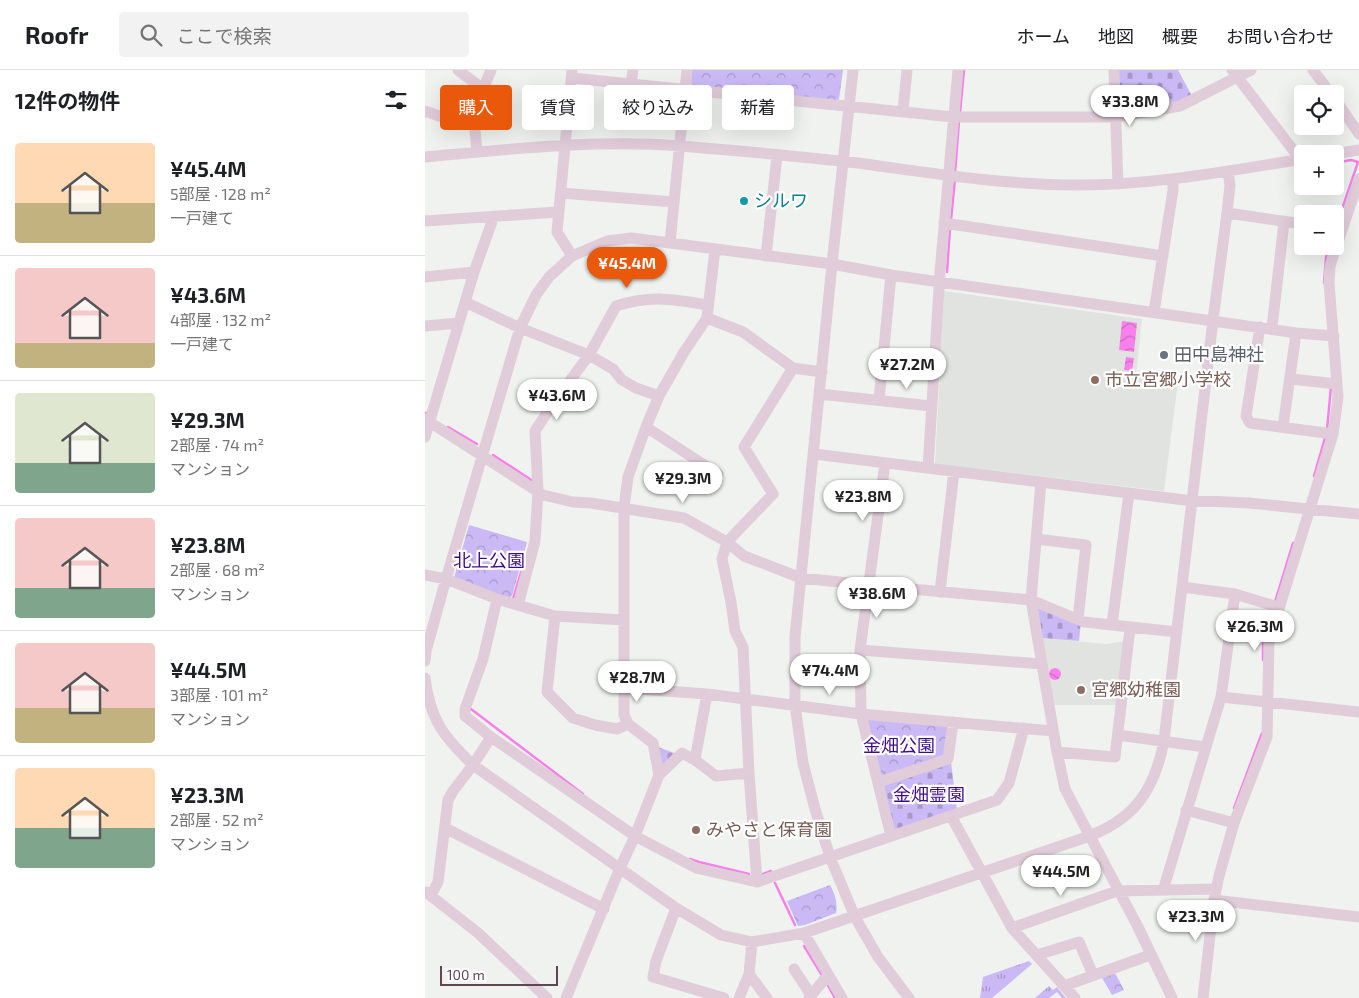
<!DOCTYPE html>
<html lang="ja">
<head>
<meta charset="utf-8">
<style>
	:root { --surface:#fff; --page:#f2f2f2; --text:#202124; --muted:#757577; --line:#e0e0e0; --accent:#ea580c }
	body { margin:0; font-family:"Exo 2","Noto Sans JP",sans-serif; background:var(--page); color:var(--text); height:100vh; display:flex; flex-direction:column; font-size:19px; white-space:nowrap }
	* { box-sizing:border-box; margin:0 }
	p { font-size:16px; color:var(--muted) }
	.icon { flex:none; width:28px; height:28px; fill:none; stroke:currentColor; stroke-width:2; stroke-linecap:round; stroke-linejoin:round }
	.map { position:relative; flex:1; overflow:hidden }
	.side { display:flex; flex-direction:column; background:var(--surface); width:425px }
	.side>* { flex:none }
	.hud { position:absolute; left:15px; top:15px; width:475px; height:45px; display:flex; gap:10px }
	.tools { position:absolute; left:869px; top:15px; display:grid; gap:10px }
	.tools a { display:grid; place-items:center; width:50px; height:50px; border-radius:5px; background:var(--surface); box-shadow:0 5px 20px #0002; font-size:25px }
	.scale { position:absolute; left:15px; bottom:12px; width:118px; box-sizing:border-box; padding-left:5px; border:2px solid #5f4555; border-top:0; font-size:14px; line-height:18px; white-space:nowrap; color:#5f4555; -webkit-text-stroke:4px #fff; paint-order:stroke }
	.price { position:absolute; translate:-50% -42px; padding:0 11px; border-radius:18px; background:#fff; color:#222; font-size:16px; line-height:32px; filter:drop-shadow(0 1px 2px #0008) }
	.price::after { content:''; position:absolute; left:50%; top:30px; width:15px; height:11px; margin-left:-8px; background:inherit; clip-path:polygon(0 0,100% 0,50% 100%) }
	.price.current { background:var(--accent); color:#fff }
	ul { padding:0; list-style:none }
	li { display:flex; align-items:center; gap:15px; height:125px; padding:0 15px }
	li+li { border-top:1px solid var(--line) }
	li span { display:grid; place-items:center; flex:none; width:140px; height:100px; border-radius:5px; color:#555 }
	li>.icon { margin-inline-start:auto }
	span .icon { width:60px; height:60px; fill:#fffc; stroke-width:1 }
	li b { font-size:21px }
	h2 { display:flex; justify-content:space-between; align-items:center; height:60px; padding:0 15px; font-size:21px }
	.tag { padding:0 18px; border-radius:5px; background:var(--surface); box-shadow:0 5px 20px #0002; font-size:18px; line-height:45px }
	.tag.current { background:var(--accent); color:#fff }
	header { display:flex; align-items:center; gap:30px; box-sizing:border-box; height:70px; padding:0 25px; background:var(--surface); border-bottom:1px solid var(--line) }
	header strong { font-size:24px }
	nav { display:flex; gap:28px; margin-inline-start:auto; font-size:18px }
	.search { width:350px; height:45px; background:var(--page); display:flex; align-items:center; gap:12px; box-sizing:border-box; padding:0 18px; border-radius:5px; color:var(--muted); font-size:19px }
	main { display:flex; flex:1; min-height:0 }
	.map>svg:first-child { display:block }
</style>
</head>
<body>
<header>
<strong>Roofr</strong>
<div class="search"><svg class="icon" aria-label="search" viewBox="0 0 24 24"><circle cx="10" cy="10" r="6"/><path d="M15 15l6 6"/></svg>ここで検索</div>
<nav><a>ホーム</a><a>地図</a><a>概要</a><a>お問い合わせ</a></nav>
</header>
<main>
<section class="side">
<h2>12件の物件<svg class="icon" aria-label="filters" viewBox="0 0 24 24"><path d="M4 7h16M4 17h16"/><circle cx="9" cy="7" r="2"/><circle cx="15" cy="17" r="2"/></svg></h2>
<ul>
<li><span style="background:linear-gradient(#ffd9b3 60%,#c2b280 0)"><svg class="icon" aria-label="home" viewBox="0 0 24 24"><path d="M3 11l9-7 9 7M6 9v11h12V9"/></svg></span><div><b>¥45.4M</b><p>5部屋 · 128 m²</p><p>一戸建て</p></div></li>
<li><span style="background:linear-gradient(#f6c9c9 75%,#c2b280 0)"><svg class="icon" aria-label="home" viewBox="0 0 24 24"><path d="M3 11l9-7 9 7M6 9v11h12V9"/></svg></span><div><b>¥43.6M</b><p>4部屋 · 132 m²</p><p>一戸建て</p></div></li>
<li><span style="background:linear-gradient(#dfe7d0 70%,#7fa58c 0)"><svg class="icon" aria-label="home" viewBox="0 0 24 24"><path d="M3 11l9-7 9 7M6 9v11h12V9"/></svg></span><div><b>¥29.3M</b><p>2部屋 · 74 m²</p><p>マンション</p></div></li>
<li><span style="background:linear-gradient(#f6c9c9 70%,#7fa58c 0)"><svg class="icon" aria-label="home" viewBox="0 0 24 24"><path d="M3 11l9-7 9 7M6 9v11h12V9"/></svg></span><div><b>¥23.8M</b><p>2部屋 · 68 m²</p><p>マンション</p></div></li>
<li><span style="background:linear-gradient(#f6c9c9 65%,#c2b280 0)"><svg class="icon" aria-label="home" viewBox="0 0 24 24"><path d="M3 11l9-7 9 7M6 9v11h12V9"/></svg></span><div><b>¥44.5M</b><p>3部屋 · 101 m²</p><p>マンション</p></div></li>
<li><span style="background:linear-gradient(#ffd9b3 60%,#7fa58c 0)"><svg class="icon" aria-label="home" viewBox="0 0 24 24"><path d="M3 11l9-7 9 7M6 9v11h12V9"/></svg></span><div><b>¥23.3M</b><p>2部屋 · 52 m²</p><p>マンション</p></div></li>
</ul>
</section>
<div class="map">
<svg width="934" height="928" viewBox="0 0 934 928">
	<defs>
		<pattern id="grass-tufts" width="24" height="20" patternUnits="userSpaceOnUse" patternTransform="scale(1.25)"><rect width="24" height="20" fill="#cab9f5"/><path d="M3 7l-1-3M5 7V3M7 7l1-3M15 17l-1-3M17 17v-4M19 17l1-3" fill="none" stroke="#a798c9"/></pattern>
		<pattern id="forest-crowns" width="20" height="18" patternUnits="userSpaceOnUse" patternTransform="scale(1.25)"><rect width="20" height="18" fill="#cab9f5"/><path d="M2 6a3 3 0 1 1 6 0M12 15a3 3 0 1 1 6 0" fill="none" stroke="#a798c9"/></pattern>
		<pattern id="cemetery-stones" width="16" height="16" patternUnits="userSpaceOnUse" patternTransform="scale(1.25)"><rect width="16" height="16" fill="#cab9f5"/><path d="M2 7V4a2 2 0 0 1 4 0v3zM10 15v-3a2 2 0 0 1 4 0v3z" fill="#a798c9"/></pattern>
		<pattern id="water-waves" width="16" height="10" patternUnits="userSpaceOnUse" patternTransform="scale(1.25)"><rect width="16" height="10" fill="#f781ea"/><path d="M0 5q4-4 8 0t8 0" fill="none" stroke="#cb6bc0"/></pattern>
	</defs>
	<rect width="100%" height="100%" fill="#eff2ef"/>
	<path fill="#e1e3e0" d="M519 221 717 249 711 305 753 312 739 421 510 394Z
		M617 568 681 574 701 571 694 635H629Z"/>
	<path fill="url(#grass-tufts)" d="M604 891 607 894 567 928H555L558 907Z
		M624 916 628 920 632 917 641 928H637L632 922 624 928H610Z"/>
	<path fill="url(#forest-crowns)" d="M267 0H418L414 29 412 31 268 16 266 13Z
		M44 455 102 472 87 526 83 528 29 508Z
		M444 648 521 655 523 658 521 684 458 707 455 705 442 651Z
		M405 815C410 824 413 833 411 843L380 855 373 856 362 831Z
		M689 901 699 920 687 925 676 906Z"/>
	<path fill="url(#cemetery-stones)" d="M693 0H753L767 26 755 32 698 42 695 40Z
		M616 536 656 552 654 571 617 568 612 540Z
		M233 677 252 684 236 698Z
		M526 692 532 740 468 760 458 718 460 714Z"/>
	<path fill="url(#water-waves)" d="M697 251 712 253 709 282 694 280Z
		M701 287 709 288 707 301 699 300Z
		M624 604a6 6 0 1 1 12 0a6 6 0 1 1-12 0Z"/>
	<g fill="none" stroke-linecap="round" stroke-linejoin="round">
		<path stroke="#f781ea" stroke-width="2.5" d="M535 43 539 0
			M910 93 926 90 933 92 910 160
			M877 98H878
			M530 103 534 51
			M526 150 530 109
			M522 202 525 158
			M899 213 901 187 905 176
			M0 343H1
			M23 357 52 374
			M902 360 906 316
			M68 385 108 411V413
			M889 406 900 368
			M88 529 96 502
			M850 532 868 473
			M838 590V571L848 540
			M46 639 158 724
			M809 738 837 663
			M265 789 274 792 324 804
			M338 804 346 801
			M350 813 370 855
			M379 876 398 907
			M401 912 410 928"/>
		<path stroke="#e1ccd9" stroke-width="11" d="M33 0 58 19
			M428 0 407 194 370 567V635L378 693 390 739 405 787 430 847 453 887 484 928
			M689 0 693 114
			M807 0 875 89
			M888 0 906 24
			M147 8 528 47H691L755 36 826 0
			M206 14 208 0
			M910 29 934 64
			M0 41 14 46 49 49
			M478 41 482 0
			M52 82 49 49 58 19 66 0
			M909 84 934 80
			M0 87C85 79 171 69 256 76 315 81 374 86 433 93 506 103 579 115 653 115 729 115 803 101 878 89
			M136 123 249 132
			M802 143 878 154
			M0 151 133 142
			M519 153 738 186
			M245 173 262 0
			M147 186 132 162 147 0
			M341 186 352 86
			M0 207 49 202
			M40 232 95 258 164 285 188 299 197 310 211 318 234 326
			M729 242 748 120V109
			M282 248 318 262 368 298 397 302
			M0 256 34 253
			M835 257 821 346 825 353 908 364
			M847 258 859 152
			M866 309 912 314
			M394 324 506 336
			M454 330 466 205
			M0 349 118 425 148 432 166 433 259 448 302 472 319 486 376 508 443 515 606 530 659 552 752 562
			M221 357 293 404
			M858 357 871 263
			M0 367 49 202 69 146
			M389 384 760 430 824 433 934 444
			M460 393 435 580 436 644 466 766
			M503 398 515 202 533 0
			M616 412 606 530 632 682 640 719 713 857 747 928
			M611 469 661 475 653 549
			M0 505 21 509 72 529 130 546 122 622 148 648 170 655 192 659 203 654
			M757 517 810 524 853 537
			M515 522 529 401
			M72 529 58 589 40 639V646L66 667 210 766 271 798 332 812 572 730 584 713 599 658
			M93 535 110 471 113 421 110 361 127 335 164 285 191 236C226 225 246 229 282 235
			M130 546 199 550
			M687 555 704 423
			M435 580 617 594
			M0 591 1 581 21 509 95 258 111 225 124 207 147 186 182 171 206 168 245 173 407 194 466 205 871 263 909 266
			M0 608C5 650 19 667 48 695L251 838 296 865 327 872 379 863 656 769C707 752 729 723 739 671L788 250 802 143 805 115 803 101
			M199 618 282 624 436 644 628 661
			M796 627 934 642
			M693 665 780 677
			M632 682 690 687 705 558
			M270 690 282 624
			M234 705 228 673 203 654 199 645V438L203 407 221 357 234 326 259 282 282 248 290 179
			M454 712 523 689 528 652
			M761 740 809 753
			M526 746 587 858 650 928
			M20 758 179 839
			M332 812 324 703 318 577 310 561 306 532 297 489 302 472 348 424 319 377 368 298
			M740 820V814L796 627 810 524
			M1 822 53 863 122 928
			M6 825 13 812 23 730 28 721 48 695 66 667
			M789 830 934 847
			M251 838 231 891 228 907 299 928
			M587 858 692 821 791 819
			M379 863 417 928
			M612 885 654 872 668 905
			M369 899 386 925
			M324 904 342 928
			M639 916 725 885
			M141 928 195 798 210 766 234 705 257 683 270 690 291 706 324 703
			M314 928 324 904 327 872
			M384 928 403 905
			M778 928 789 830 794 806 809 753 842 667 844 571 908 364 913 327 904 213 905 196 934 109"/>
	</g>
	<circle fill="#0f9aa8" stroke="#fff" stroke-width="2" cx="319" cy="131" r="5"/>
	<circle fill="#6b7280" stroke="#fff" stroke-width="2" cx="739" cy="285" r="5"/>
	<g fill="#8d6e63" stroke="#fff" stroke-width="2">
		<circle cx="670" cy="310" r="5"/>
		<circle cx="656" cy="620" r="5"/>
		<circle cx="271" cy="760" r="5"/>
	</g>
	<g text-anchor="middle" stroke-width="4.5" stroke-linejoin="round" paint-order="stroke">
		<g font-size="18" fill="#0d838f" stroke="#fff" text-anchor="start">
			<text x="329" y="137">シルワ</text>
		</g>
		<g font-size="18" fill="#5b616d" stroke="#fff" text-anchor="start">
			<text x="749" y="291">田中島神社</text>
		</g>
		<g font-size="18" fill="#785e54" stroke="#fff" text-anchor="start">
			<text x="680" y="316">市立宮郷小学校</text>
			<text x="666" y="626">宮郷幼稚園</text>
			<text x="281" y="766">みやさと保育園</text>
		</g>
		<g font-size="18" fill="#3f0c8b" stroke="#fff">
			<text x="64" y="497">北上公園</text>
			<text x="474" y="682">金畑公園</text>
			<text x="504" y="731">金畑霊園</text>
		</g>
	</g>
</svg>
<div class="tools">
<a><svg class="icon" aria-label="locate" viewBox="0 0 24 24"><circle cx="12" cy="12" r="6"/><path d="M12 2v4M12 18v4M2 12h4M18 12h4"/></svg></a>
<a>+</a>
<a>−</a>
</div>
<div class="scale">100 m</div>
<b class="price" style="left:705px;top:57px">¥33.8M</b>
<b class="price current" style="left:202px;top:219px">¥45.4M</b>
<b class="price" style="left:482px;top:320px">¥27.2M</b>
<b class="price" style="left:132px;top:351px">¥43.6M</b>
<b class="price" style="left:258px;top:434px">¥29.3M</b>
<b class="price" style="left:438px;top:452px">¥23.8M</b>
<b class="price" style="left:452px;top:549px">¥38.6M</b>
<b class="price" style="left:830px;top:582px">¥26.3M</b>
<b class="price" style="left:405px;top:626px">¥74.4M</b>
<b class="price" style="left:212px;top:633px">¥28.7M</b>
<b class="price" style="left:636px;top:827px">¥44.5M</b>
<b class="price" style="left:771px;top:872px">¥23.3M</b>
<div class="hud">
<a class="tag current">購入</a>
<a class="tag">賃貸</a>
<a class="tag">絞り込み</a>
<a class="tag">新着</a>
</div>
</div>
</main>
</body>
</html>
